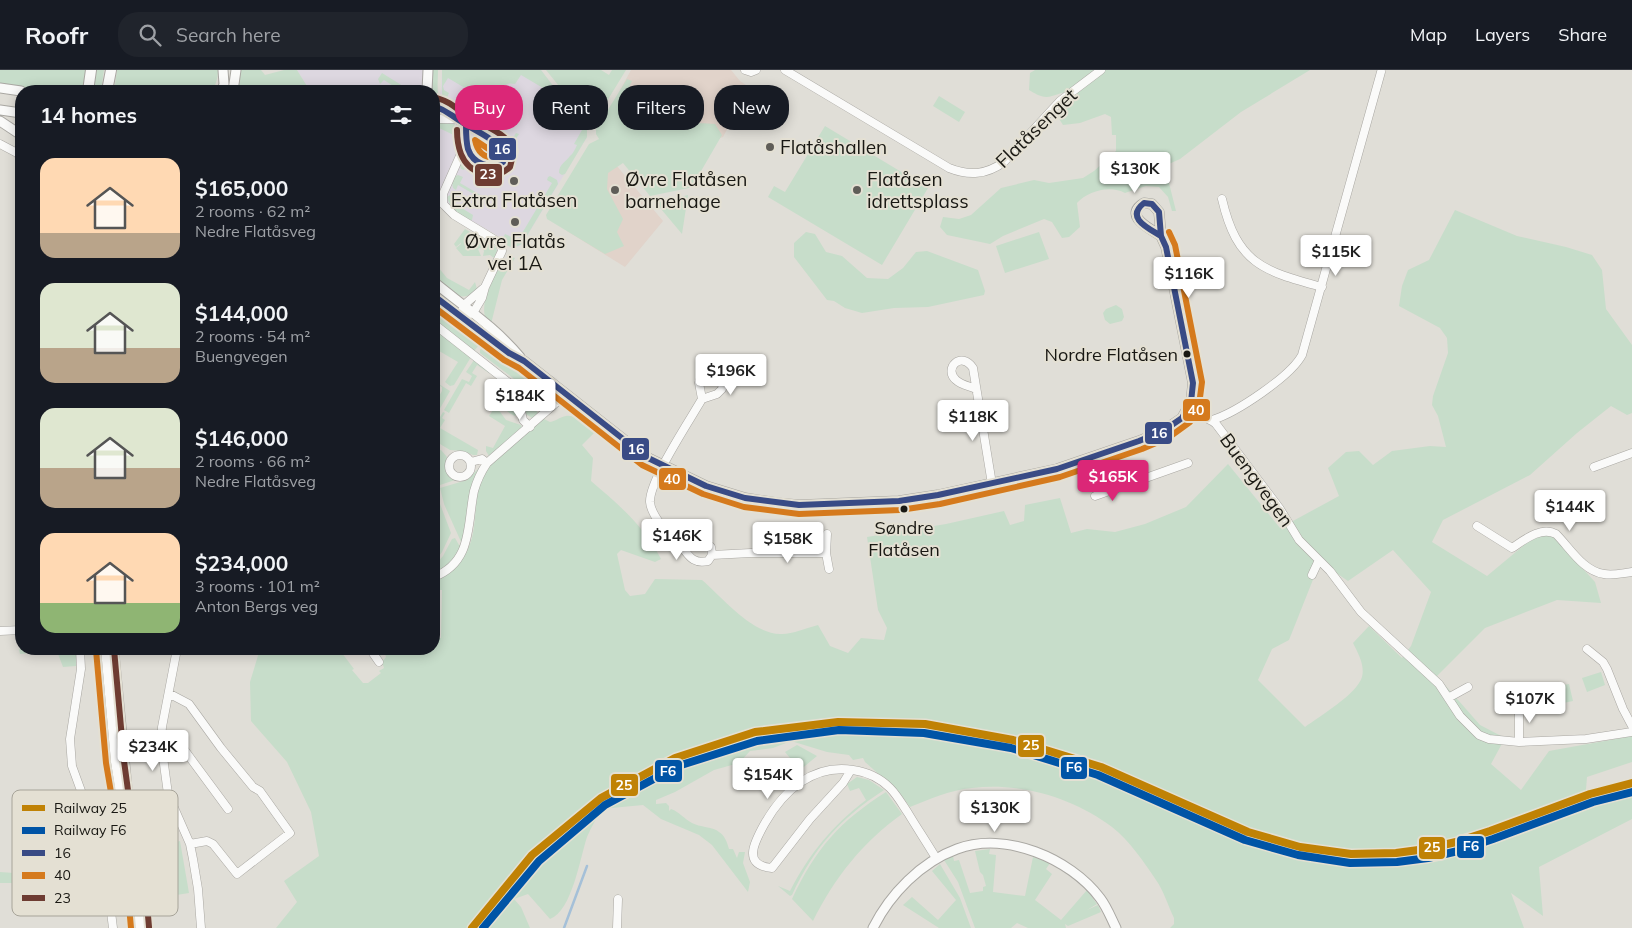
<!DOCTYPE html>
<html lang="en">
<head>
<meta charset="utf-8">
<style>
	:root { --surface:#171b24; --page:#20242c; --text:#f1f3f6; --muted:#9ea1a6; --line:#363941; --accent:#db2777 }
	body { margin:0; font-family:Mulish,sans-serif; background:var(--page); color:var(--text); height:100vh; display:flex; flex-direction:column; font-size:19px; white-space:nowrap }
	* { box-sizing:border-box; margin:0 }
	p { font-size:16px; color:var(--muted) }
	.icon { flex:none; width:28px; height:28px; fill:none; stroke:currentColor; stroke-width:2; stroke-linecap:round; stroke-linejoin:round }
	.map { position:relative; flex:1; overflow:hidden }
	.panel { position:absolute; left:15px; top:15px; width:425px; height:570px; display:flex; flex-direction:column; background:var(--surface); border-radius:20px; box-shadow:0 2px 12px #0003 }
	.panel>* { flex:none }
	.banner { position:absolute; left:455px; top:15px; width:475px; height:45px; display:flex; gap:10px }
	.price { position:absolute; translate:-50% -42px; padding:0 11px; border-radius:5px; background:#fff; color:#222; font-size:16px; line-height:32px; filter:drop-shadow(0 1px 2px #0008) }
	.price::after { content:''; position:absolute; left:50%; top:30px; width:15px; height:11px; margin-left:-8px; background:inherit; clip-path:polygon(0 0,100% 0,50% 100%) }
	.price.current { background:var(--accent); color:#fff }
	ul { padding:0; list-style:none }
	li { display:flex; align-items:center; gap:15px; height:125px; padding:0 25px }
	li span { display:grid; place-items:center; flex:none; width:140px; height:100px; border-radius:15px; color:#555 }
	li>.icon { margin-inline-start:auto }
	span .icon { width:60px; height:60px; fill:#fffc; stroke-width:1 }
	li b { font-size:21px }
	h2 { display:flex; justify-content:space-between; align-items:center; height:60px; padding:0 25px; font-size:21px }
	.pill { padding:0 18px; border-radius:20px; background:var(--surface); box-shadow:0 2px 12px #0003; font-size:18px; line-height:45px }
	.pill.current { background:var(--accent); color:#fff }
	header { display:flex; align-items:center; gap:30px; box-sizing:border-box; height:70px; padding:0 25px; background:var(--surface); border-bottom:1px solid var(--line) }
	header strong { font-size:24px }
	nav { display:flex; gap:28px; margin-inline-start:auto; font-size:18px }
	.search { width:350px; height:45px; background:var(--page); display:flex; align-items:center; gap:12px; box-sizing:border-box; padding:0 18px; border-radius:20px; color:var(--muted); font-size:19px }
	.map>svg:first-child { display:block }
</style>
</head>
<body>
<header>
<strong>Roofr</strong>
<div class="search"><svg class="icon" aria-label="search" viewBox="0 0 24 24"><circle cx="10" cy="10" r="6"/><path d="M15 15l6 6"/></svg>Search here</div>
<nav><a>Map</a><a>Layers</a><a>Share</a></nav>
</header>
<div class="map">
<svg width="1632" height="858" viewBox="0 0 1632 858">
	<rect width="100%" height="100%" fill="#e0ded7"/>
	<path fill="#ddd7e0" d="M297 0H424L422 21H310Z
		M442 0H541L587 60V67L522 174 518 177 508 176 498 166 481 156 434 130V46L441 20Z"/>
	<path fill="#e1d3ca" d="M631 0H731L740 11 749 17 723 67 710 71 628 56 620 48 617 26Z
		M611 89 663 151 625 197 567 161Z"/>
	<path fill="#c7ddca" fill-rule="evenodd" d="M0 0H86L83 17C63 29 22 17 0 13Z
		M94 0H104L101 21H90Z
		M117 0H218C218 8 216 14 212 21H114Z
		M241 0H261L265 5 284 0H297L310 21H238Z
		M432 0H438C438 20 434 28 451 41 441 36 434 34 434 21H432Z
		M442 0H541L587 60V67L565 104 562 105 559 103C559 94 565 93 570 86 573 84 575 79 577 75L574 74 582 60 552 42 560 28 521 5 515 14C501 10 496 28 490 38L485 35 487 31 448 8 443 16 444 20 449 23 447 28 476 45 472 49 453 38 442 28Z
		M546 0H601L609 5 612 0H626L593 54 588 52Z
		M1035 0H1310L1241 42 1180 89 1162 97 1168 109 1176 141H1172L1168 127 1159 117 1146 116 1125 123C1110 115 1088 121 1077 133L1080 157 1069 167 1062 168 1052 152 1044 149 1003 166 990 174 947 165 940 157 943 147 959 149 971 145 1001 118 1034 110 1049 113 1083 108 1094 101 1116 81V65H1112L1111 47 1105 44 1080 53 1063 55 1056 44 1068 32 1067 23C1061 22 1058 25 1052 26 1043 29 1036 24 1029 20L1030 3Z
		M382 3 411 21H401L384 10 380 14 378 9Z
		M627 9 632 11 623 30 620 48 627 55 666 37H671C685 56 693 52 715 54L722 65 697 108 689 118 650 126 623 93 608 103 607 119 623 149 617 162 624 176 605 184 547 149 546 145 589 74 599 69 596 64V59Z
		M939 26 965 42 959 52 933 36Z
		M483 50 513 68 516 63 519 64 515 70 511 71 488 57 489 56 481 54Z
		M440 53 455 54 454 57 460 63V68L439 58 434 70V57Z
		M825 56 928 118 882 195 768 127 774 116 785 122Z
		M474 67 476 70 497 82 499 88C489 95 474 86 470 75Z
		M469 91 488 102 500 101 501 105 497 112 467 95 464 100 461 99 460 96 462 92Z
		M458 105 463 107 460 113 484 127 482 129 458 115 456 120 453 118 452 113 455 106Z
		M550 106 557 110 558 114 522 174C514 179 507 178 502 170L505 164 518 170 552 113 547 110 548 107Z
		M450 125 458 129 455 134 473 145 472 150H470C460 144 450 140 447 127Z
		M688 125 682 164 656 133Z
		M1455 140 1517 166 1566 177 1592 185 1602 200 1606 239 1632 275V343L1627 345 1611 336 1577 363 1530 405 1443 450 1432 472 1487 506 1535 466 1552 465 1595 512 1601 533 1557 530 1485 558 1437 606 1480 655 1505 668 1491 694 1521 720 1549 681 1632 666V692L1587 707 1585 732 1620 720 1632 719V749L1539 797 1543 846 1511 823 1524 858H1170L1174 854V848C1168 836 1164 821 1156 810 1144 792 1129 770 1112 757 1074 728 1020 712 972 718 950 720 930 729 910 737L902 726 891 715 865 692 863 688 853 690 849 685 827 682 791 671 773 678 750 681 739 693 714 700 675 722 656 730V734L666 733 669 736V741L671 739C680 742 684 749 692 753 699 757 714 757 719 762 725 766 727 772 729 779H733L737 788 739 782H745L743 793 750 812 748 822 712 775 699 765 661 749 643 735 601 739C597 748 591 757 587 767 580 788 572 841 550 849L528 824 514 829 521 837 530 858H276L297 832 284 811 319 786 311 742 287 692 251 651 250 612 260 579H339L354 599 352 600 363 613H368L381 603 379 601 384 598 382 592 386 587 385 584 379 586 372 579H434V567L441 568 442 520H434V510C443 502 459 492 466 482 481 459 469 423 488 397 500 381 528 362 544 349L550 352C556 351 560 347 566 346 576 344 587 356 595 362L582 375 593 388 591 411C618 434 644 456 661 489L655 492 621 480 617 484 625 520 630 526 645 524 655 509 702 510C723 528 751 563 780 564 790 565 807 558 818 555L830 576 848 583 861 568 884 570 887 558 878 540 867 467 946 454 1004 441 1010 455 1024 451 1025 435 1060 428 1071 463 1087 459 1115 462 1145 454 1186 437 1228 394 1280 458 1339 426 1328 398 1346 382 1359 381 1373 395 1392 381 1430 376 1446 377 1438 346 1432 335 1433 326 1448 283 1447 268 1440 258 1399 236 1402 216 1408 200 1429 190ZM1393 480 1431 522 1411 576 1402 588 1369 556 1353 573C1358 583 1365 595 1362 607 1357 624 1320 646 1305 657L1258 610 1272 579 1289 570 1320 492 1348 511Z
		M465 159 495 176 497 181 494 188 490 185 483 186 484 181 482 177 478 179 481 186H463L456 178 461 174V173L456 177 454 174Z
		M806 162 815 164 826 182 842 186 867 208 888 209 903 198 916 182 927 181 978 200 985 221 984 225 928 237 894 238 862 243 845 238 834 231 827 230 794 187V173Z
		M1039 162 1049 189 1005 203 996 176Z
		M511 187 515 188 502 210 491 254 487 252C478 234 492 214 499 196L502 198Z
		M434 192 447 208 469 220 475 212 477 219C463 236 447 220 434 210Z
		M434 230 551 318 554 325 551 336 543 343 513 308 480 283V280L486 271 484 269 474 281 434 250Z
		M1116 235 1122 239 1124 247 1122 251 1110 254 1105 250 1103 243 1106 239Z
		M434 259 471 287 454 315 450 316 445 312 458 292 434 278Z
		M474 290 491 302 489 303 477 295 472 303 477 306 471 316 466 313 449 343 444 340 462 309 469 312 472 306 466 302Z
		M434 311 450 321 434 349V335L442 321V317L434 313Z
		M503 315H506C513 322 522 337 515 346 508 344 500 333 492 328Z
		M517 319 540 345 532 348 526 344Z
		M495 337 498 339 506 350 521 355 522 358 489 386 486 381V376L493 378 505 356 489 346Z
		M443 342 445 343 442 348 445 350 440 358 478 380 477 385H473L463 381 450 380 435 371C432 359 437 352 443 342Z
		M441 380 447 387C444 397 445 404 455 410L440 415 436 385 437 381Z
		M480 397C462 437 478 480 434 504V496L443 486 452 469 455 468 459 475 462 474 444 434 440 418 467 410Z
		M434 423 437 426 451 463 442 482 434 493Z
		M21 576V579H76V596L63 597 58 584C45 573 34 584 20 584L19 580Z
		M1601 602 1605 615 1587 622 1582 608Z
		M1569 614 1573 631 1530 640 1527 623Z
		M797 675 817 686 800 700 785 682Z
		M857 707 869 710 884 720C840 749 814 777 792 825L790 826 778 816 790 821C809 784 833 755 866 730L859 718 850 721 847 714Z
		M886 722 902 744C862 773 835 807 813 851L792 829C816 778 839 752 886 722Z
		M180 771 189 823 164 827 161 777Z
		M990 779 989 784 996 785 993 822 1025 826 1033 787 1050 793 1046 799 1052 804 1035 830 1061 850 1087 820 1097 834 1087 840 1098 835 1101 842 1068 856 1065 854 1066 858H1028L1017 853 1011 858H975L958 812 944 790 953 786 954 791 959 790 970 823 983 821V817L986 816 983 805 980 802 975 781Z
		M940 794 960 828 971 858H939L903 835 912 827 938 850 956 830 932 801Z
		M0 802 14 803 18 806V813H0Z"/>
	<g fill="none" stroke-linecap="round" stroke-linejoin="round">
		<path stroke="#a5c0d8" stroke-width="2.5" d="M564 858 587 796"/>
		<defs>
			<path id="minor" d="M745 0 751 2 756 0
				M785 0 949 98C969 106 986 105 1004 92L1060 31 1101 0
				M434 36C439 38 445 39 449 42 452 44 455 48 458 50 471 59 496 69 505 82L503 92C491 102 473 94 468 79 466 71 466 63 466 55
				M434 49H456
				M467 70 443 124V134L454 145 500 173 502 181 485 217 482 228 473 243 461 247 464 235 485 217
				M0 74 17 83 21 88
				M1222 129C1237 193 1262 201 1322 217
				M434 254 509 313 517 323 523 350 530 357
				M976 319C969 316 961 315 956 310 943 299 961 280 973 298L992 414
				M1187 341C1196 346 1209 347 1216 354L1280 439 1299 470 1330 501 1361 542 1439 614 1460 646 1479 665 1489 669 1519 672 1586 669 1632 662
				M1212 350C1236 343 1291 306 1302 285L1381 2
				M1112 380 1124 416
				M449 396a11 11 0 1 1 22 0a11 11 0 1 1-22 0Z
				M471 392 482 389 487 393
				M1594 397 1632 383
				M1095 426 1188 393
				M1477 456 1512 478C1524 470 1541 456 1556 464 1570 478 1583 501 1604 504 1613 506 1623 503 1632 502
				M681 476 704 471 711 477 712 485 708 491C690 495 688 482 678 473 668 465 651 445 650 432 649 411 690 350 702 329L717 324 722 319C724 309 719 304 710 302L701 307 699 313 702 329
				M826 483 829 499
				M712 485 751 483H826L827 464
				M1312 505 1319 490
				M434 507C473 492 467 454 474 421 477 410 481 402 487 393L566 324
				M0 561 21 560
				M80 579 81 599 70 669 72 696 100 773 106 802 113 858
				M105 579 115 692 122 738 128 749
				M177 579 162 657 161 672 168 724 190 774 193 789 198 819 201 858
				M370 579 379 592
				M1587 579 1603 592 1607 599 1623 639 1632 656
				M170 624 189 634 221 678 253 717 260 721 290 763 237 804 213 774 207 771 190 774
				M1448 628 1468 617
				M1519 636V672
				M161 672H175L180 674 228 739
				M851 700 843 713 810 749 772 798C741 795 755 771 765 753 784 720 813 694 853 700 867 702 880 708 890 718 897 725 902 734 908 743 917 758 927 773 936 788
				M617 858 618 829"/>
			<path id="tertiary" d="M0 18 21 21
				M222 21 224 14 223 0
				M233 21 236 0
				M427 21 428 0
				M0 40 21 43
				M0 51 21 65
				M434 212C463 236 496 258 520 287
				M434 226 509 283 524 291 646 387 706 416 745 428 777 433 799 435 899 431 938 425 1057 399 1139 371 1163 361 1182 348 1191 332 1193 313 1166 177 1161 166 1159 142 1152 134 1144 133C1122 146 1151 159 1161 166
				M873 858C890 824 921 792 957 779 1005 761 1070 788 1100 828 1107 837 1111 848 1116 858"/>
			<path id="secondary" d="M88 21 91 0
				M107 21 111 0
				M113 579 140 858"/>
		</defs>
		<use href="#minor" stroke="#a9a7a2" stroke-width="9"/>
		<use href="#tertiary" stroke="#a9a7a2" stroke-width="11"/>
		<use href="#secondary" stroke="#a9a7a2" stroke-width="12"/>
		<use href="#minor" stroke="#fafaf9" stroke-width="8"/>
		<use href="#tertiary" stroke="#fafaf9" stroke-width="9"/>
		<use href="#secondary" stroke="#fafaf9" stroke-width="10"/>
		<defs>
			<path id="bus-1" d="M434 36C448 41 450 45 462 52 477 62 493 68 505 82L503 92C490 100 473 94 468 79 466 71 466 63 466 55
				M1144 133 1152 134 1159 142 1161 166C1148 158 1125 148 1144 133Z
				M434 226 509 283 524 291 646 387 706 416 745 428 799 435 899 431 938 425 1057 399 1139 371 1163 361 1182 348 1191 332 1193 313 1166 177 1161 166"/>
			<path id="bus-2" d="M475 70 496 84 495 87C484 89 477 81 475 70Z
				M434 237 504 290 519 298 642 395 703 424 744 437 799 444 900 440 940 434 1060 407 1142 379 1168 368 1190 352 1199 335 1202 312 1175 175 1169 162
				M96 580 106 693 114 740 122 758 131 858"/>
			<path id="bus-3" d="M437 28C453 33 455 38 467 46 482 55 508 63 514 81L510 97C494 112 469 104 461 84 458 76 457 68 457 60
				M114 579 124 691 130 735 140 754 149 857"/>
		</defs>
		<use href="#bus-1" stroke="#e4e0d3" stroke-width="10"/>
		<use href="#bus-2" stroke="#e4e0d3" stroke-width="10"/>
		<use href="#bus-3" stroke="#e4e0d3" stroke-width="10"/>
		<use href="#bus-1" stroke="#394b85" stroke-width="6"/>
		<use href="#bus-2" stroke="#d57a1d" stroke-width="6"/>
		<use href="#bus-3" stroke="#6e3c32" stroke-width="6"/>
		<defs>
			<path id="rail-1" d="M472 858 532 785 601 728 675 688 755 662 838 652 925 654 1013 670 1101 697 1248 762 1300 777 1351 784 1396 783 1426 779 1456 772 1490 761 1590 724 1632 713"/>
			<path id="rail-2" d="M483 858 539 791 605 735 678 696 757 671 839 660 924 663 1011 678 1098 705 1245 770 1298 785 1350 793 1397 792 1428 788 1458 781 1493 769 1593 732 1632 722"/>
		</defs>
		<use href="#rail-1" stroke="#e4e0d3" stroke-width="11"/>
		<use href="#rail-2" stroke="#e4e0d3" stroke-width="11"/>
		<use href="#rail-1" stroke="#c08205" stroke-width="8"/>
		<use href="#rail-2" stroke="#0054a6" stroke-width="8"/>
	</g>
	<g fill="#5f5d58" stroke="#e4e0d3" stroke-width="2">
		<circle cx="770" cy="77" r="5"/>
		<circle cx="514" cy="111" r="5"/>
		<circle cx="615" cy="120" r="5"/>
		<circle cx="857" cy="120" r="5"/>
		<circle cx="515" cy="152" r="5"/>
	</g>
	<g fill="#191813" stroke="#e4e0d3" stroke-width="2">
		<circle cx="1187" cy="284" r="4.5"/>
		<circle cx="904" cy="439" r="4.5"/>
	</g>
	<g text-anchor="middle" stroke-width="4" stroke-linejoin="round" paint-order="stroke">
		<g font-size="18" fill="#191813" stroke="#e4e0d3" text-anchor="end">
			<text x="1178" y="291">Nordre Flatåsen</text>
			<text x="904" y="464" text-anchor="middle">Søndre<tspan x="904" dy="22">Flatåsen</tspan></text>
		</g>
		<g font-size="19" fill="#191813" stroke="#e4e0d3">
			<text transform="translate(1036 58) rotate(-44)" y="7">Flatåsenget</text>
			<text transform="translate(1257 410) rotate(54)" y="7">Buengvegen</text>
		</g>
		<g font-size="19" fill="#191813" stroke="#e4e0d3" text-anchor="start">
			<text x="780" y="84">Flatåshallen</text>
			<text x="625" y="116">Øvre Flatåsen<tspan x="625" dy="22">barnehage</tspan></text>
			<text x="867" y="116">Flatåsen<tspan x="867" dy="22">idrettsplass</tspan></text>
			<text x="514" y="137" text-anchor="middle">Extra Flatåsen</text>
			<text x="515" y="178" text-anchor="middle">Øvre Flatås<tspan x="515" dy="22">vei 1A</tspan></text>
		</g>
	</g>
	<rect x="12" y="720" width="166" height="126" rx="8" fill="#e4e0d3" stroke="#a7a499" stroke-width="1"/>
	<rect x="22" y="735" width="23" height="6" fill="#c08205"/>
	<rect x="22" y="757" width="23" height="7" fill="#0054a6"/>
	<rect x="22" y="780" width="23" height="6" fill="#394b85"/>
	<rect x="22" y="802" width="23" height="7" fill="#d57a1d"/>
	<rect x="22" y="825" width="23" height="6" fill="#6e3c32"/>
	<g font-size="14" fill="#191813">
		<text x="54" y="743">Railway 25</text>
		<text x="54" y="765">Railway F6</text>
		<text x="54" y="788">16</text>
		<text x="54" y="810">40</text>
		<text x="54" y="833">23</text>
	</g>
	<g stroke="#e4e0d3" stroke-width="2">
		<rect x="488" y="67" width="29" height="24" rx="5" fill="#394b85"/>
		<rect x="474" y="93" width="29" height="24" rx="5" fill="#6e3c32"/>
		<rect x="1182" y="328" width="29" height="24" rx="5" fill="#d57a1d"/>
		<rect x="1144" y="351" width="29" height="24" rx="5" fill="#394b85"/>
		<rect x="621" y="367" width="29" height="24" rx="5" fill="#394b85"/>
		<rect x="658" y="397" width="29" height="24" rx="5" fill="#d57a1d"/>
		<rect x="1017" y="664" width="28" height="24" rx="5" fill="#c08205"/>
		<rect x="1060" y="686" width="28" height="24" rx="5" fill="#0054a6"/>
		<rect x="654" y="689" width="29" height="24" rx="5" fill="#0054a6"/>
		<rect x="610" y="703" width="29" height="24" rx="5" fill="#c08205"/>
		<rect x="1456" y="765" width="29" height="24" rx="5" fill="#0054a6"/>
		<rect x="1418" y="766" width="28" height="24" rx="5" fill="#c08205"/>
	</g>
	<g font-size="14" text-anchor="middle" font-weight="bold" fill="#fff">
		<text x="502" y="84">16</text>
		<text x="488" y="109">23</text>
		<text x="1196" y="345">40</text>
		<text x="1159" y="368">16</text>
		<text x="636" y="384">16</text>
		<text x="672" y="414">40</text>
		<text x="1031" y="680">25</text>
		<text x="1074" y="702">F6</text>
		<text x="668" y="706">F6</text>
		<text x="624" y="720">25</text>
		<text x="1471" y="781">F6</text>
		<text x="1432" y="782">25</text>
	</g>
</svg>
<b class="price" style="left:1135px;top:124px">$130K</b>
<b class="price" style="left:1336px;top:207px">$115K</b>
<b class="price" style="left:1189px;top:229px">$116K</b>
<b class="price" style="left:731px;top:326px">$196K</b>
<b class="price" style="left:520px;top:351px">$184K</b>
<b class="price" style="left:973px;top:372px">$118K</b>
<b class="price current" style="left:1113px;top:432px">$165K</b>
<b class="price" style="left:1570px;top:462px">$144K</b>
<b class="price" style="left:677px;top:491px">$146K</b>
<b class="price" style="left:788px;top:494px">$158K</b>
<b class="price" style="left:1530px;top:654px">$107K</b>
<b class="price" style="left:153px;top:702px">$234K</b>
<b class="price" style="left:768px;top:730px">$154K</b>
<b class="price" style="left:995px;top:763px">$130K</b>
<div class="banner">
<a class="pill current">Buy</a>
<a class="pill">Rent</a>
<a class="pill">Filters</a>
<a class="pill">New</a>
</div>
<section class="panel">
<h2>14 homes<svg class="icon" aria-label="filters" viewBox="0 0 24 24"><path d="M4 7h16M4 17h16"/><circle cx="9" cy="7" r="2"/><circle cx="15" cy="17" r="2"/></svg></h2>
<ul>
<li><span style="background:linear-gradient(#ffd9b3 75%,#b9a48a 0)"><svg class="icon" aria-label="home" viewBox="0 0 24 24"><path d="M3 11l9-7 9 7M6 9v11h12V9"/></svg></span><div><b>$165,000</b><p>2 rooms · 62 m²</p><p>Nedre Flatåsveg</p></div></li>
<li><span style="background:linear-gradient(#dfe7d0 65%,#b9a48a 0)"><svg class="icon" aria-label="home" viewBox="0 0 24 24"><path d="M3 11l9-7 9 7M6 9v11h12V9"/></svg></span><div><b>$144,000</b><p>2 rooms · 54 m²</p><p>Buengvegen</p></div></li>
<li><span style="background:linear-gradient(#dfe7d0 60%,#b9a48a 0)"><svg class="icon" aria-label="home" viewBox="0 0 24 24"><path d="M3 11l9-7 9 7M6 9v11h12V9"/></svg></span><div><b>$146,000</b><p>2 rooms · 66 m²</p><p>Nedre Flatåsveg</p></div></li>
<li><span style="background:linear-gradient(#ffd9b3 70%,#8fb573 0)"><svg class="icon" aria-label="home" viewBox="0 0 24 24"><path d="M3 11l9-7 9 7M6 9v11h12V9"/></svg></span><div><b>$234,000</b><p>3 rooms · 101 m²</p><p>Anton Bergs veg</p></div></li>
</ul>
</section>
</div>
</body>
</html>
